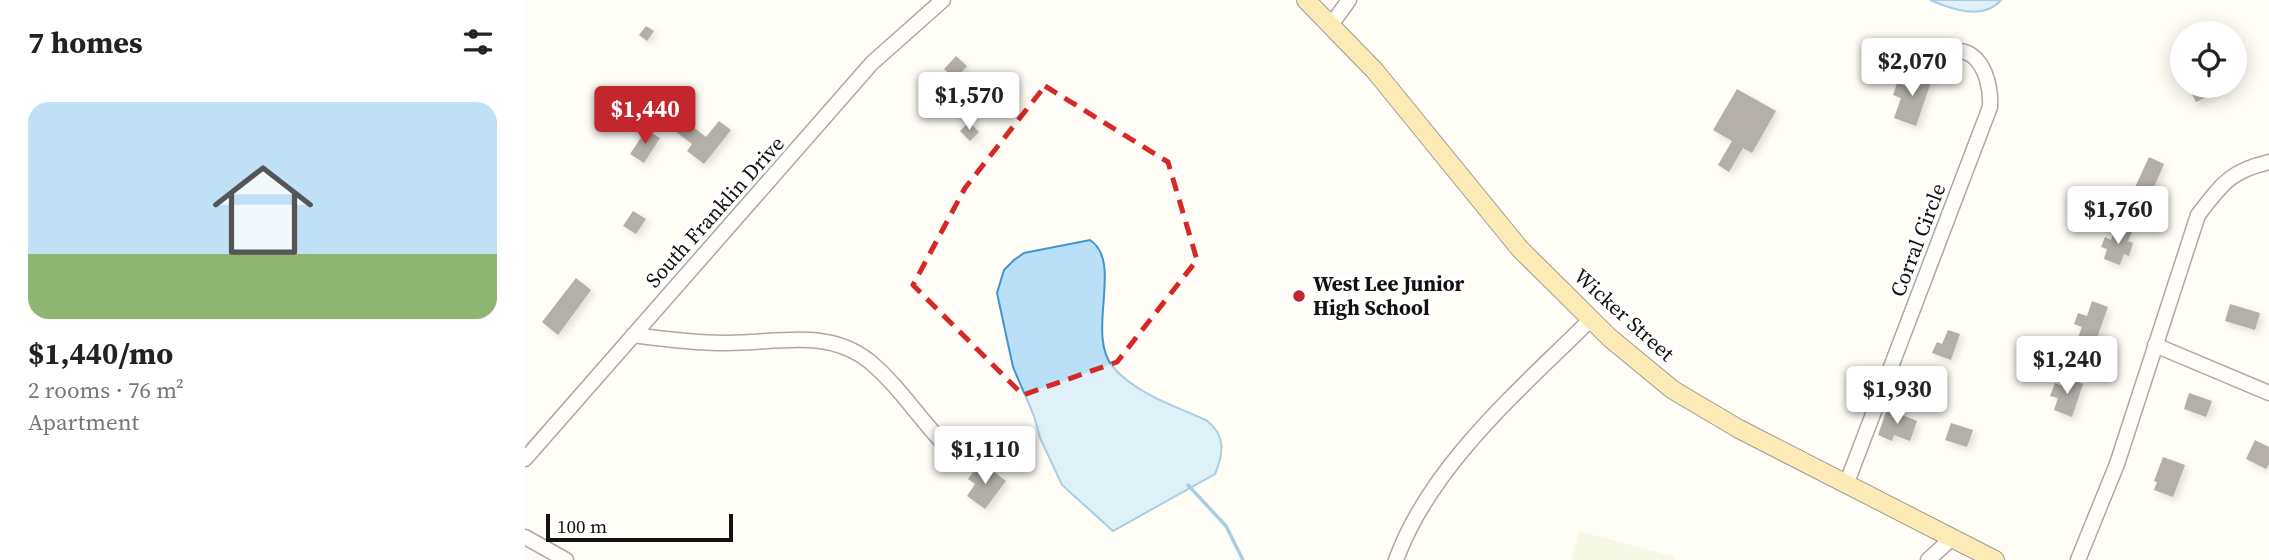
<!DOCTYPE html>
<html lang="en">
<head>
<meta charset="utf-8">
<style>
	:root { --surface:#fff; --page:#f6f6f6; --text:#222; --muted:#767676; --accent:#c4262e }
	body { margin:0; font-family:"Source Serif 4",serif; background:var(--page); color:var(--text); height:100vh; display:flex; flex-direction:column; font-size:26px; white-space:nowrap }
	* { box-sizing:border-box; margin:0 }
	p { font-size:23px; color:var(--muted) }
	.icon { flex:none; width:38px; height:38px; fill:none; stroke:currentColor; stroke-width:2; stroke-linecap:round; stroke-linejoin:round }
	.map { position:relative; flex:1; overflow:hidden }
	.sheet { display:flex; flex-direction:column; background:var(--surface); width:525px }
	.sheet>* { flex:none }
	.buttons { position:absolute; left:1645px; top:21px; display:grid; gap:14px }
	.buttons a { display:grid; place-items:center; width:77px; height:77px; border-radius:50%; background:var(--surface); box-shadow:0 4px 18px #0003; font-size:35px }
	.scale { position:absolute; left:21px; bottom:18px; width:187px; box-sizing:border-box; padding-left:7px; border:4px solid #111; border-top:0; font-size:19px; line-height:24px; white-space:nowrap; color:#111; -webkit-text-stroke:5px #fff; paint-order:stroke }
	.price { position:absolute; translate:-50% -60px; padding:0 16px; border-radius:7px; background:#fff; color:#222; font-size:23px; line-height:46px; filter:drop-shadow(0 2px 4px #0008) }
	.price::after { content:''; position:absolute; left:50%; top:42px; width:21px; height:16px; margin-left:-10px; background:inherit; clip-path:polygon(0 0,100% 0,50% 100%) }
	.price.selected { background:var(--accent); color:#fff }
	ul { padding:0; list-style:none }
	li { display:grid; align-content:center; gap:14px; height:371px; padding:0 28px }
	li span { display:grid; place-items:center; height:217px; border-radius:21px; color:#555 }
	li>.icon { margin-inline-start:auto }
	span .icon { width:126px; height:126px; fill:#fffc; stroke-width:1 }
	li b { font-size:30px }
	h2 { display:flex; justify-content:space-between; align-items:center; height:84px; padding:0 28px; font-size:30px }
	main { display:flex; flex:1; min-height:0 }
	.map>svg:first-child { display:block }
</style>
</head>
<body>
<main>
<section class="sheet">
<h2>7 homes<svg class="icon" aria-label="filters" viewBox="0 0 24 24"><path d="M4 7h16M4 17h16"/><circle cx="9" cy="7" r="2"/><circle cx="15" cy="17" r="2"/></svg></h2>
<ul>
<li><span style="background:linear-gradient(#bfe0f5 70%,#8fb573 0)"><svg class="icon" aria-label="home" viewBox="0 0 24 24"><path d="M3 11l9-7 9 7M6 9v11h12V9"/></svg></span><div><b>$1,440/mo</b><p>2 rooms · 76 m²</p><p>Apartment</p></div></li>
</ul>
</section>
<div class="map">
<svg width="1744" height="560" viewBox="0 0 1744 560">
	<defs>
		<filter id="shadow"><feDropShadow dx="3.5" dy="3.5" stdDeviation="3.5" flood-color="#0004"/></filter>
	</defs>
	<rect width="100%" height="100%" fill="#fffdf5"/>
	<path fill="#e6f2cf" d="M1054 531 1150 557V560H1046Z"/>
	<path fill="#b9e0f7" stroke="#3f96cf" stroke-width="2" d="M1405 0H1476C1458 21 1426 9 1405 0Z
		M565 240C599 262 560 334 588 367 611 394 650 406 681 420 701 435 699 452 690 474L588 531 537 485 515 438 509 416 488 367 472 293 479 270 489 260 499 253Z"/>
	<g fill="none" stroke-linecap="round" stroke-linejoin="round">
		<path stroke="#3f96cf" stroke-width="3.5" d="M663 485 701 526 718 560"/>
	</g>
	<path fill="#5a524d" filter="url(#shadow)" d="M121 26 129 31 122 41 114 35Z
		M431 56 442 66 430 79 419 69Z
		M1386 72 1407 79 1391 126 1369 118 1376 98 1368 95 1372 83 1381 86Z
		M463 78 473 87 462 100 451 91Z
		M1663 86H1705L1671 102Z
		M1212 89 1251 111 1227 153 1218 148 1204 172 1193 165 1207 141 1188 130Z
		M159 120 181 137 194 121 206 130 179 164 162 151 167 144 150 131Z
		M444 122 454 132 445 141 435 131Z
		M121 130 135 138 119 163 105 154Z
		M1624 157 1639 164 1622 203 1606 196Z
		M108 211 121 219 111 234 98 226Z
		M1591 226 1607 232 1603 241 1608 243 1604 256 1599 254 1595 265 1579 259 1582 249 1576 247 1580 237 1586 240Z
		M51 278 66 290 33 335 17 322Z
		M1567 301 1583 307 1569 346 1552 340 1557 327 1549 324 1553 313 1562 316Z
		M1705 304 1735 313 1730 330 1700 321Z
		M1423 330 1435 334 1426 360 1407 353 1412 342 1417 344Z
		M1541 378 1558 384 1547 417 1529 410 1533 398 1525 396 1530 383 1538 386Z
		M1664 393 1687 401 1681 417 1659 409Z
		M1362 409 1392 421 1385 441 1369 435 1367 441 1353 435Z
		M1426 423 1448 430 1442 447 1420 440Z
		M1730 440 1744 447V464L1741 469 1721 459Z
		M1638 457 1660 465 1648 497 1629 490 1632 482 1629 481Z
		M458 464 481 481 460 509 442 496 450 484 443 479 451 468Z"/>
	<g fill="none" stroke-linecap="round" stroke-linejoin="round">
		<defs>
			<path id="minor" d="M806 25 824 0
				M108 335C138 339 169 343 199 343 249 344 301 327 344 361 373 385 393 417 419 444L430 451 450 459
				M1630 345 1744 393
				M0 459 347 63 418 0
				M1321 485 1465 107C1467 69 1444 30 1406 64
				M0 537 41 560
				M871 560C906 464 996 389 1066 319
				M1403 560 1426 539
				M1553 560 1592 464 1673 215C1697 184 1705 171 1744 162"/>
			<path id="major" d="M781 0 850 71 995 249 1085 338 1148 390 1214 429 1470 560"/>
		</defs>
		<use href="#minor" stroke="#444" stroke-width="17"/>
		<use href="#major" stroke="#222" stroke-width="20"/>
		<use href="#minor" stroke="#fff" stroke-width="14"/>
		<use href="#major" stroke="#f9d66b" stroke-width="18"/>
	</g>
	<path d="M0 0H1744V560H0ZM520 86 643 162 672 260 592 362 498 395 388 285 440 188Z" fill="#fffdf5" fill-opacity=".55" fill-rule="evenodd"/>
	<path fill="none" stroke="#d62828" stroke-width="5" stroke-dasharray="14 9" stroke-linejoin="round" d="M520 86 643 162 672 260 592 362 498 395 388 285 440 188Z"/>
	<circle fill="#c4262e" stroke="#fff" stroke-width="2.5" cx="774" cy="296" r="7"/>
	<g text-anchor="middle" stroke-width="7" stroke-linejoin="round" paint-order="stroke">
		<g font-size="21" fill="#111" stroke="#fff">
			<text transform="translate(190 212) rotate(-48)" y="7">South Franklin Drive</text>
			<text transform="translate(1393 240) rotate(-69)" y="7">Corral Circle</text>
			<text transform="translate(1099 315) rotate(42)" y="7">Wicker Street</text>
		</g>
		<g font-size="21" font-weight="bold" fill="#111" stroke="#fff" text-anchor="start">
			<text x="788" y="291">West Lee Junior<tspan x="788" dy="24">High School</tspan></text>
		</g>
	</g>
</svg>
<div class="buttons">
<a><svg class="icon" aria-label="locate" viewBox="0 0 24 24"><circle cx="12" cy="12" r="6"/><path d="M12 2v4M12 18v4M2 12h4M18 12h4"/></svg></a>
</div>
<div class="scale">100 m</div>
<b class="price" style="left:1387px;top:98px">$2,070</b>
<b class="price" style="left:444px;top:132px">$1,570</b>
<b class="price selected" style="left:120px;top:146px">$1,440</b>
<b class="price" style="left:1593px;top:246px">$1,760</b>
<b class="price" style="left:1542px;top:396px">$1,240</b>
<b class="price" style="left:1372px;top:426px">$1,930</b>
<b class="price" style="left:460px;top:486px">$1,110</b>
</div>
</main>
</body>
</html>
